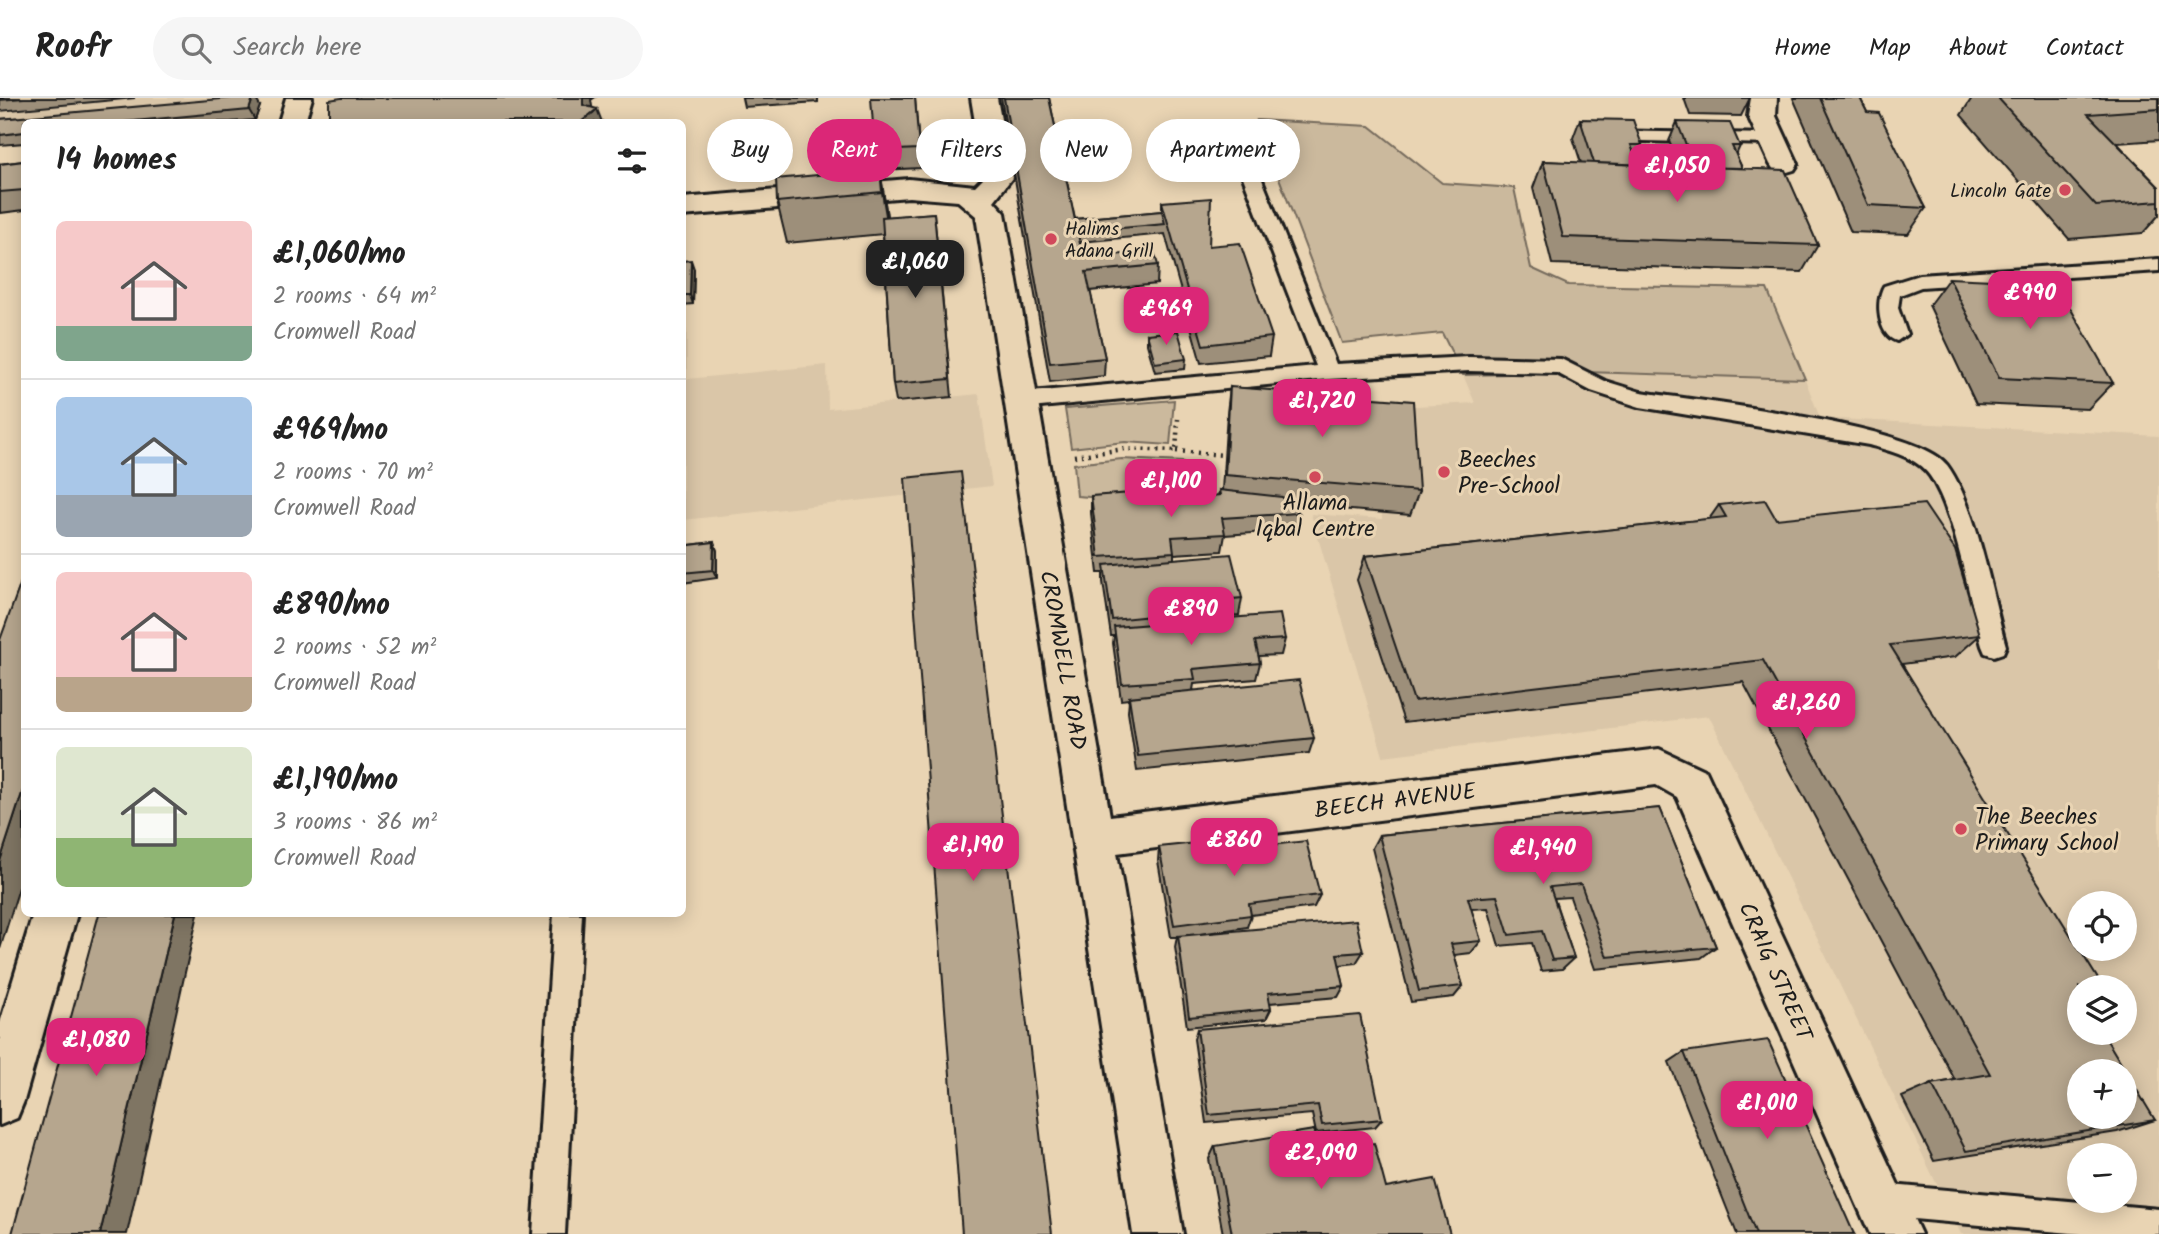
<!DOCTYPE html>
<html lang="en">
<head>
<meta charset="utf-8">
<style>
	:root { --surface:#fff; --page:#f6f6f6; --text:#222; --muted:#767676; --line:#e0e0e0; --accent:#db2777 }
	body { margin:0; font-family:Kalam,sans-serif; background:var(--page); color:var(--text); height:100vh; display:flex; flex-direction:column; font-size:26px; white-space:nowrap }
	* { box-sizing:border-box; margin:0 }
	p { font-size:23px; color:var(--muted) }
	.icon { flex:none; width:38px; height:38px; fill:none; stroke:currentColor; stroke-width:2; stroke-linecap:round; stroke-linejoin:round }
	.map { position:relative; flex:1; overflow:hidden }
	.details { position:absolute; left:21px; top:21px; width:665px; height:798px; display:flex; flex-direction:column; background:var(--surface); border-radius:10px; box-shadow:0 4px 18px #0003 }
	.details>* { flex:none }
	.guide { position:absolute; left:707px; top:21px; width:665px; height:63px; display:flex; gap:14px }
	.fabs { position:absolute; left:2067px; top:793px; display:grid; gap:14px }
	.fabs a { display:grid; place-items:center; width:70px; height:70px; border-radius:50%; background:var(--surface); box-shadow:0 4px 18px #0003; font-size:35px }
	.price { position:absolute; translate:-50% -60px; padding:0 16px; border-radius:14px; background:var(--accent); color:#fff; font-size:23px; line-height:46px; filter:drop-shadow(0 2px 4px #0008) }
	.price::after { content:''; position:absolute; left:50%; top:42px; width:21px; height:16px; margin-left:-10px; background:inherit; clip-path:polygon(0 0,100% 0,50% 100%) }
	.price.current { background:#222; color:#fff }
	ul { padding:0; list-style:none }
	li { display:flex; align-items:center; gap:21px; height:175px; padding:0 35px }
	li+li { border-top:2px solid var(--line) }
	li span { display:grid; place-items:center; flex:none; width:196px; height:140px; border-radius:10px; color:#555 }
	li>.icon { margin-inline-start:auto }
	span .icon { width:84px; height:84px; fill:#fffc; stroke-width:1 }
	li b { font-size:30px }
	h2 { display:flex; justify-content:space-between; align-items:center; height:84px; padding:0 35px; font-size:30px }
	.pill { padding:0 24px; border-radius:32px; background:var(--surface); box-shadow:0 4px 18px #0003; font-size:24px; line-height:63px }
	.pill.current { background:var(--accent); color:#fff }
	header { display:flex; align-items:center; gap:42px; box-sizing:border-box; height:98px; padding:0 35px; background:var(--surface); border-bottom:2px solid var(--line) }
	header strong { font-size:33px }
	nav { display:flex; gap:38px; margin-inline-start:auto; font-size:24px }
	.search { width:490px; height:63px; background:var(--page); display:flex; align-items:center; gap:18px; box-sizing:border-box; padding:0 24px; border-radius:38px; color:var(--muted); font-size:26px }
	.map>svg:first-child { display:block }
</style>
</head>
<body>
<header>
<strong>Roofr</strong>
<div class="search"><svg class="icon" aria-label="search" viewBox="0 0 24 24"><circle cx="10" cy="10" r="6"/><path d="M15 15l6 6"/></svg>Search here</div>
<nav><a>Home</a><a>Map</a><a>About</a><a>Contact</a></nav>
</header>
<div class="map">
<svg width="2159" height="1136" viewBox="0 0 2159 1136">
	<rect width="100%" height="100%" fill="#e9d4b3"/>
	<filter id="ink" filterUnits="userSpaceOnUse"><feTurbulence type="fractalNoise" baseFrequency=".0143" numOctaves="2"/><feDisplacementMap in="SourceGraphic" scale="14" xChannelSelector="R" yChannelSelector="G"/><feConvolveMatrix kernelMatrix="1 2 1 2 8 2 1 2 1" color-interpolation-filters="sRGB"/></filter>
	<g filter="url(#ink)">
		<path fill="#dac6a8" fill-rule="evenodd" d="M0 0H262L255 22 24 24 0 47Z
			M682 232H687V281L827 267 828 311 979 296 992 388 683 422Z
			M1586 274 1805 281 1820 320 2159 338V1136H1961L1709 618 1383 658 1311 416 1382 421 1378 310 1475 305 1463 277ZM2079 805H2124V850H2079ZM2079 889H2124V934H2079ZM2079 973H2124V1018H2079ZM2079 1057H2124V1102H2079Z"/>
		<path fill="#cbb99d" stroke="#746a5c" stroke-width="2" d="M1257 22 1370 28 1442 85 1514 90 1531 170 1568 187 1767 191 1805 281 1586 274 1577 286 1559 275 1463 277 1442 235 1342 245Z
			M1174 302 1170 347 1125 344 1071 350 1065 311Z
			M1122 361 1183 364 1180 406 1077 398 1074 366Z"/>
		<g fill="none" stroke-linecap="round" stroke-linejoin="round">
			<defs>
				<path id="service" d="M1605 33 1773 36 1782 41 1773 46 1599 42 1596 38Z
					M1250 68 1259 74 1336 266 1469 259 1561 261 1605 283 1641 294C1698 303 1917 327 1947 367 1977 408 1992 497 2006 548L2003 555 1994 558 1985 555 1982 548C1970 503 1955 414 1930 378 1917 359 1890 353 1869 347L1640 309 1591 293 1557 275 1469 273 1329 281 1020 311 1013 308 1010 303 1013 298 1020 295 1316 268 1241 74Z
					M2159 161V173L1921 189 1900 197 1898 210 1907 236 1897 243C1878 238 1875 203 1884 188L1919 177Z
					M554 816H582L565 1136H533Z
					M1880 1086 2159 1111V1136H2082L1880 1118 1869 1113 1864 1102 1869 1091Z"/>
				<path id="minor" d="M286 0H312L305 24H279Z
					M971 0H997L1012 80 994 103 1005 115 1110 718 1659 651 1706 673 1921 1136H1870L1677 699 1656 687 1117 755 1183 1136H1133L976 118 958 103 909 99 682 118V100L909 81 975 88 984 79Z
					M1751 0H1777L1776 18 1798 66 1794 72 1784 75 1774 72 1770 66 1748 18Z
					M33 816H77L24 1003 17 1020 0 1027V925Z"/>
			</defs>
			<use href="#service" stroke="#1c1c1c" stroke-width="6"/>
			<use href="#minor" stroke="#1c1c1c" stroke-width="6"/>
			<path stroke="#1c1c1c" stroke-width="4.5" stroke-dasharray="2 5" stroke-linecap="butt" d="M1176 353 1224 357
				M1074 358 1125 351 1176 353 1178 321"/>
			<use href="#service" fill="#e9d4b3" fill-rule="evenodd"/>
			<use href="#minor" fill="#e9d4b3" fill-rule="evenodd"/>
		</g>
		<path fill="#9d8f7a" stroke="#1c1c1c" stroke-width="2" d="M0 0H135L0 13Z
			M742 0H818V4L744 9Z
			M915 0 921 70 880 72 887 119 934 115 952 299 896 304 893 286 883 136 787 145 777 104 878 71 875 53Z
			M1001 0H1049L1075 121 1162 113V104L1209 148 1272 239 1269 258 1201 265 1165 136 1080 144 1083 160 1158 167 1157 186 1090 193 1105 260 1104 278 1050 284Z
			M1684 0H1750L1741 18 1690 17Z
			M1793 0H1860L1867 14 1926 110 1908 136 1851 134Z
			M1972 0H2159V42L2117 45 2159 89V117L2143 135 2069 141 1961 17Z
			M260 8 255 22 230 24H24V45L0 47V21Z
			M1580 21 1642 47 1636 61 1638 67 1679 68 1669 43 1677 24 1740 48 1736 57 1742 70 1818 147 1802 174 1552 166 1533 90 1543 63 1581 65 1573 40Z
			M24 63V112L0 115V66Z
			M682 163 694 171 693 206 682 207Z
			M1949 180 2113 285 2088 311 1976 306 1929 207Z
			M1147 236 1186 261 1185 271 1155 274 1147 246Z
			M1230 289 1419 393 1410 417 1291 407 1299 415 1295 432 1225 437 1222 453 1174 456V461L1242 500 1239 517 1180 522V524L1285 541 1281 557 1259 558 1260 565 1256 581 1194 586 1193 592 1314 640 1309 655 1137 673 1128 614 1129 601 1121 602 1113 545 1114 538H1111L1103 484V475H1098L1091 415V398L1161 402 1218 398 1219 392H1222L1227 315Z
			M1719 407 1776 421 1980 537 1955 559 1902 566 2079 889V934L2155 1022 2117 1034 1934 1063 1902 999 1932 986 1955 982 1743 584 1404 624 1357 482 1365 458 1709 421Z
			M714 444 717 453V480L682 485V448Z
			M1660 710 1716 849 1701 860 1595 871 1570 799 1554 800 1574 860 1562 871 1541 873 1532 845 1499 848 1488 810 1471 811 1481 843 1471 855 1454 857 1463 888 1454 899 1411 904 1372 750 1379 737Z
			M1159 749 1237 751 1320 797 1314 809 1251 817 1247 829 1200 836 1363 854 1356 865 1339 867 1344 888 1338 899 1270 905 1271 911 1266 921 1187 929 1175 849 1177 839H1171L1158 763Z
			M1197 931 1382 1021 1375 1029 1316 1035 1312 1016 1206 1025 1194 941Z
			M1684 954 1854 1136H1737L1669 964Z
			M1215 1048 1386 1090 1450 1136H1223L1209 1061Z"/>
		<path fill="#7f7463" stroke="#1c1c1c" stroke-width="2" d="M253 0H255L260 8 255 22 249 12Z
			M583 0H594L591 2 593 15 597 11 602 24H581L583 7Z
			M880 71 886 112 889 135 882 94Z
			M691 162 694 171 693 206 690 197Z
			M714 444 717 453V480L713 472Z
			M24 689V774L0 851V763Z
			M175 816H198L127 1136H100Z"/>
		<path fill="#b6a68e" stroke="#1c1c1c" stroke-width="2" fill-rule="evenodd" d="M0 0H24L0 2Z
			M232 0H253L249 12 124 24H24V34L0 37V21Z
			M341 0H583V7L597 11 581 24H318L329 23V2Z
			M871 0H915L919 51 875 53Z
			M1004 0H1049L1083 160 1154 153 1158 167 1086 174 1105 260 1050 265Z
			M1820 0H1860L1867 14 1879 15 1926 110 1868 107Z
			M1998 0H2159V11L2088 16 2159 89V103L2096 108Z
			M1580 21 1633 22 1642 47H1631L1638 67 1594 65Z
			M1677 24 1730 25 1740 48H1732L1742 70 1695 69Z
			M24 63V92L0 94V66Z
			M1543 63 1785 72 1818 147 1563 139Z
			M880 71 882 94 777 104 776 81Z
			M1211 100 1209 148 1240 145 1272 239 1203 247 1162 104Z
			M1162 113 1165 126 1078 134 1075 121Z
			M934 115 950 281 893 286 882 119Z
			M691 162 690 197H682V163Z
			M1949 180 2056 185 2113 285 1999 280Z
			M1178 233 1186 261 1155 265 1147 236Z
			M1230 289 1413 303 1419 393 1225 377Z
			M961 374 1052 1136H962L905 380Z
			M1219 392 1282 399 1299 415 1222 420 1225 436 1172 439 1174 454 1099 459 1091 398 1159 393 1161 402 1220 397Z
			M1765 402 1776 421 1924 406 1955 452 1980 537 1890 547 2103 889H2079V894H2078L2079 896V934H2102L2155 1022 1966 1053 1932 986 1990 976 1763 562 1414 603 1365 458 1726 419 1719 407ZM2079 973H2124V1018H2079Z
			M714 444 713 472 682 475V448Z
			M1231 456 1242 500 1179 506 1181 515 1112 522 1104 467Z
			M24 476V689L0 763V542Z
			M1280 516 1285 541 1255 543 1260 565 1193 571 1195 581 1122 586 1114 529Z
			M1299 582 1314 640 1138 658 1129 599Z
			M1660 710 1716 849 1607 859 1581 786 1550 789 1574 860 1552 862 1542 833 1509 837 1497 798 1468 800 1481 843 1451 846 1463 888 1419 893 1379 737Z
			M1234 741 1237 751 1306 743 1320 797 1249 806 1251 817 1174 827 1159 749Z
			M99 816H175L100 1136H12Z
			M1356 822 1363 854 1337 856 1344 888 1268 895 1271 911 1189 919 1178 838Z
			M1360 917 1382 1021 1322 1027 1318 1007 1209 1017 1197 931Z
			M1768 942 1854 1136H1756L1684 954Z
			M1314 1032 1319 1053 1374 1045 1386 1090 1435 1081 1450 1136H1232L1215 1048Z"/>
	</g>
	<g fill="#d1495b" stroke="#e9d4b3" stroke-width="2.5">
		<circle cx="2065" cy="92" r="7"/>
		<circle cx="1051" cy="141" r="7"/>
		<circle cx="1444" cy="374" r="7"/>
		<circle cx="1315" cy="379" r="7"/>
		<circle cx="1961" cy="731" r="7"/>
	</g>
	<g text-anchor="middle" stroke-width="6" stroke-linejoin="round" paint-order="stroke">
		<g font-size="19" fill="#1c1c1c" stroke="#e9d4b3" text-anchor="end">
			<text x="2051" y="99">Lincoln Gate</text>
			<text x="1065" y="137" text-anchor="start">Halims<tspan x="1065" dy="22">Adana Grill</tspan></text>
		</g>
		<g font-size="23" fill="#1c1c1c" stroke="#e9d4b3" text-anchor="start">
			<text x="1458" y="369">Beeches<tspan x="1458" dy="26">Pre-School</tspan></text>
			<text x="1315" y="412" text-anchor="middle">Allama<tspan x="1315" dy="26">Iqbal Centre</tspan></text>
			<text x="1975" y="726">The Beeches<tspan x="1975" dy="26">Primary School</tspan></text>
		</g>
		<g font-size="23" fill="#1c1c1c" stroke="#e9d4b3">
			<text transform="translate(1064 562) rotate(80)" y="8">CROMWELL ROAD</text>
			<text transform="translate(1395 702) rotate(-7)" y="8">BEECH AVENUE</text>
			<text transform="translate(1776 873) rotate(66)" y="8">CRAIG STREET</text>
		</g>
	</g>
</svg>
<div class="fabs">
<a><svg class="icon" aria-label="locate" viewBox="0 0 24 24"><circle cx="12" cy="12" r="6"/><path d="M12 2v4M12 18v4M2 12h4M18 12h4"/></svg></a>
<a><svg class="icon" aria-label="layers" viewBox="0 0 24 24"><path d="M12 4l9 5-9 5-9-5zM3 14l9 5 9-5"/></svg></a>
<a>+</a>
<a>−</a>
</div>
<b class="price" style="left:1677px;top:106px">£1,050</b>
<b class="price current" style="left:915px;top:202px">£1,060</b>
<b class="price" style="left:2030px;top:233px">£990</b>
<b class="price" style="left:1166px;top:249px">£969</b>
<b class="price" style="left:1322px;top:341px">£1,720</b>
<b class="price" style="left:1171px;top:421px">£1,100</b>
<b class="price" style="left:1191px;top:549px">£890</b>
<b class="price" style="left:1806px;top:643px">£1,260</b>
<b class="price" style="left:1234px;top:780px">£860</b>
<b class="price" style="left:973px;top:785px">£1,190</b>
<b class="price" style="left:1543px;top:788px">£1,940</b>
<b class="price" style="left:96px;top:980px">£1,080</b>
<b class="price" style="left:1767px;top:1043px">£1,010</b>
<b class="price" style="left:1321px;top:1093px">£2,090</b>
<div class="guide">
<a class="pill">Buy</a>
<a class="pill current">Rent</a>
<a class="pill">Filters</a>
<a class="pill">New</a>
<a class="pill">Apartment</a>
</div>
<section class="details">
<h2>14 homes<svg class="icon" aria-label="filters" viewBox="0 0 24 24"><path d="M4 7h16M4 17h16"/><circle cx="9" cy="7" r="2"/><circle cx="15" cy="17" r="2"/></svg></h2>
<ul>
<li><span style="background:linear-gradient(#f6c9c9 75%,#7fa58c 0)"><svg class="icon" aria-label="home" viewBox="0 0 24 24"><path d="M3 11l9-7 9 7M6 9v11h12V9"/></svg></span><div><b>£1,060/mo</b><p>2 rooms · 64 m²</p><p>Cromwell Road</p></div></li>
<li><span style="background:linear-gradient(#a9c7e8 70%,#9aa5b1 0)"><svg class="icon" aria-label="home" viewBox="0 0 24 24"><path d="M3 11l9-7 9 7M6 9v11h12V9"/></svg></span><div><b>£969/mo</b><p>2 rooms · 70 m²</p><p>Cromwell Road</p></div></li>
<li><span style="background:linear-gradient(#f6c9c9 75%,#b9a48a 0)"><svg class="icon" aria-label="home" viewBox="0 0 24 24"><path d="M3 11l9-7 9 7M6 9v11h12V9"/></svg></span><div><b>£890/mo</b><p>2 rooms · 52 m²</p><p>Cromwell Road</p></div></li>
<li><span style="background:linear-gradient(#dfe7d0 65%,#8fb573 0)"><svg class="icon" aria-label="home" viewBox="0 0 24 24"><path d="M3 11l9-7 9 7M6 9v11h12V9"/></svg></span><div><b>£1,190/mo</b><p>3 rooms · 86 m²</p><p>Cromwell Road</p></div></li>
</ul>
</section>
</div>
</body>
</html>
